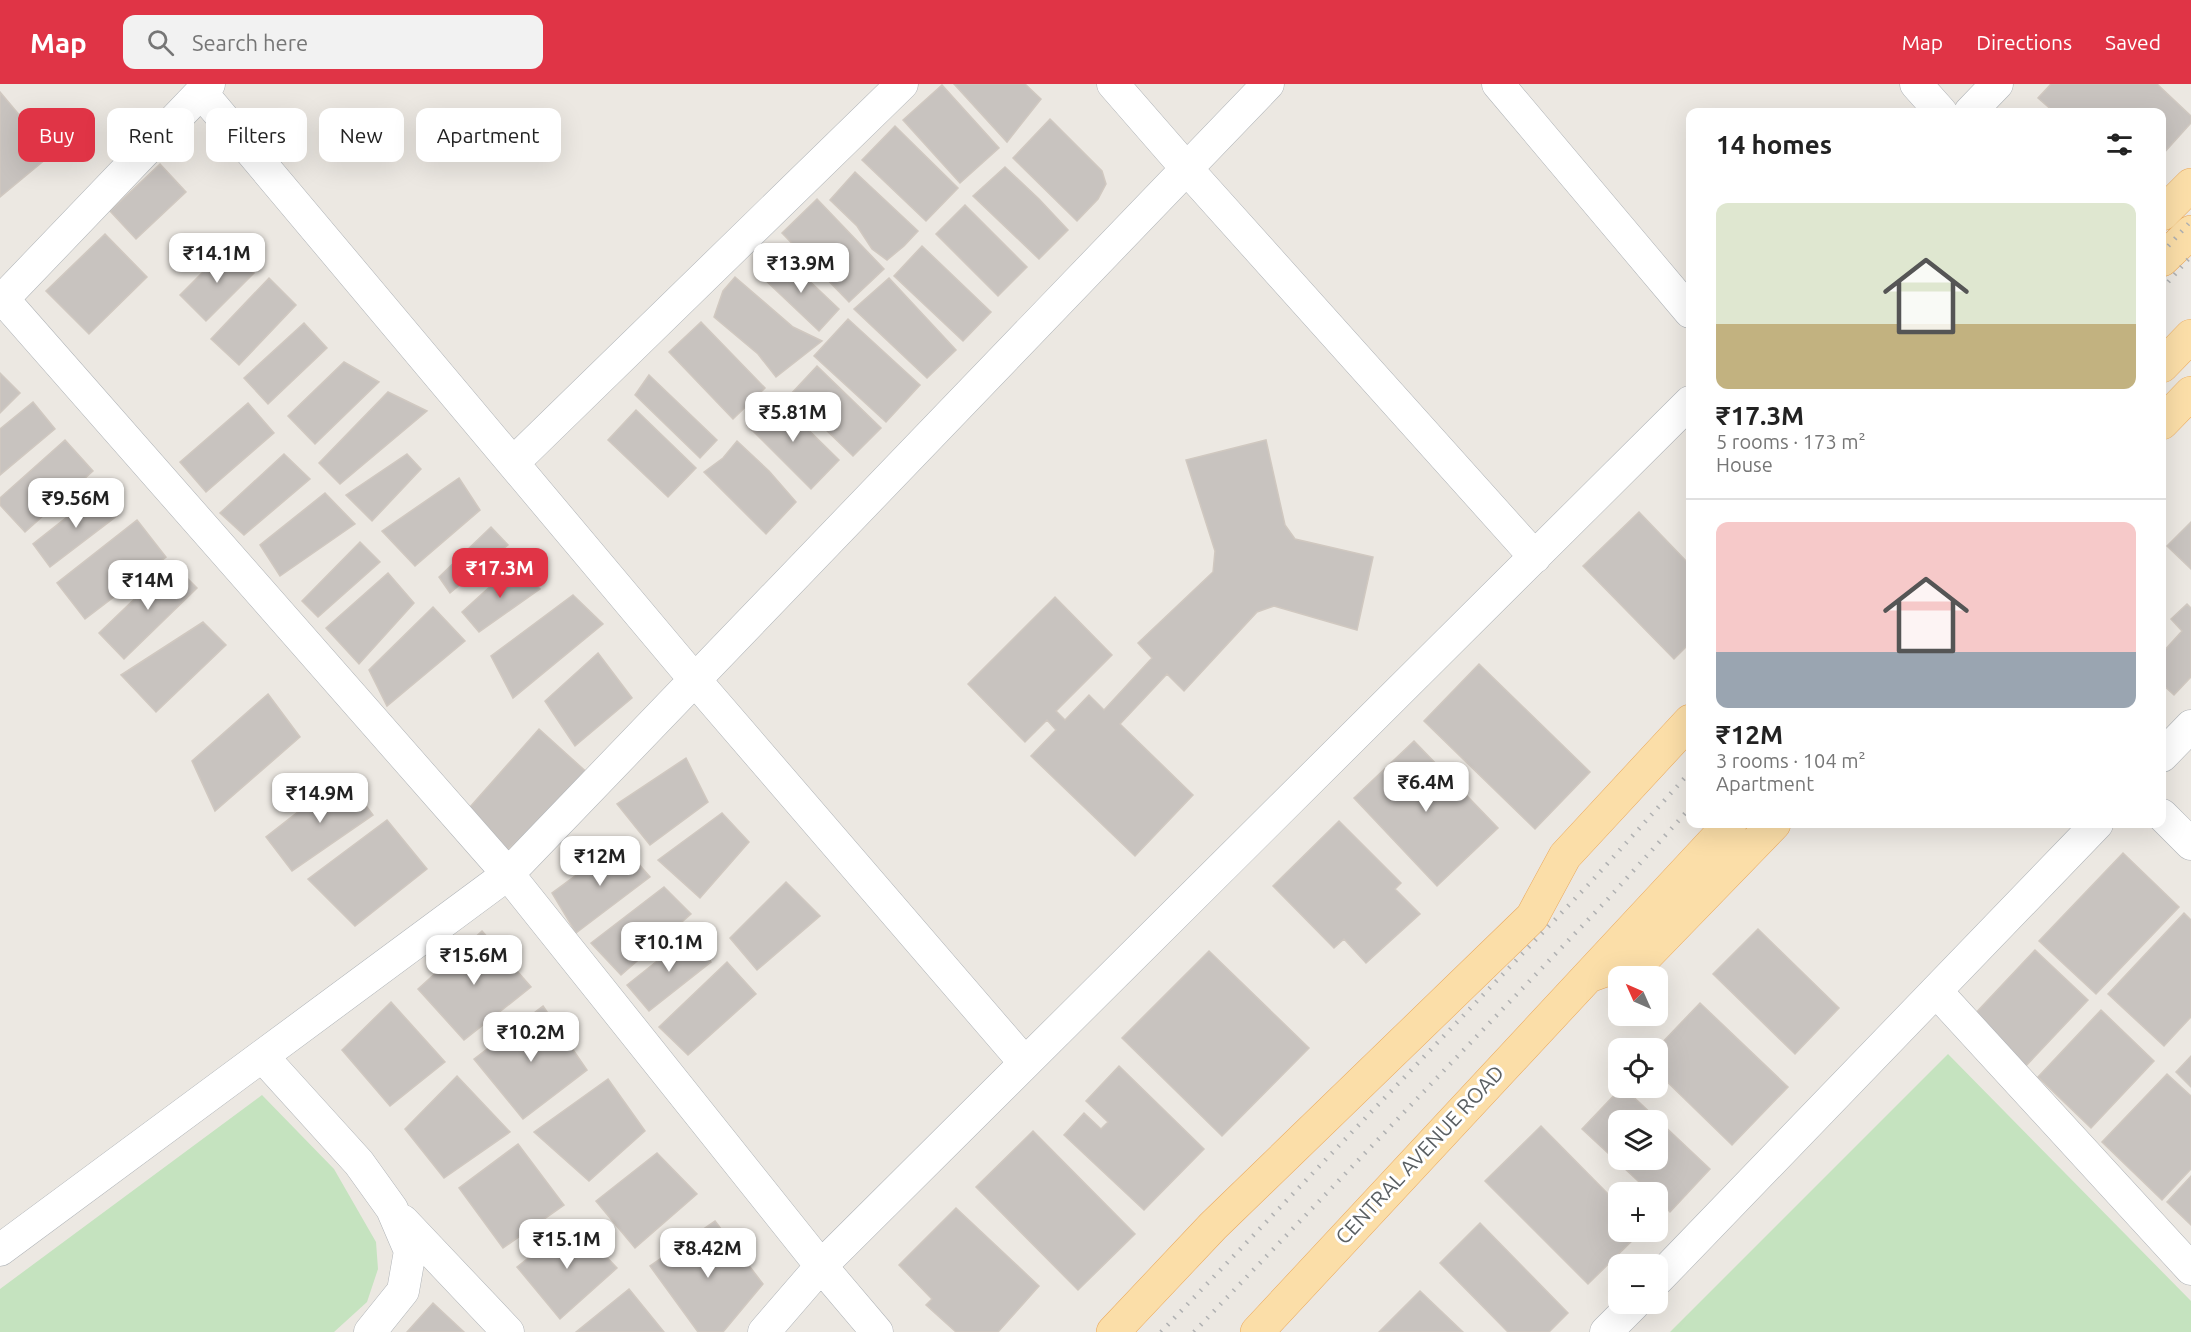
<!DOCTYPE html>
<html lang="en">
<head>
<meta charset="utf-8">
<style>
	:root { --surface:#fff; --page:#f2f2f2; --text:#222; --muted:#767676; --line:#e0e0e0; --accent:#e03446 }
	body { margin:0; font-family:Ubuntu,sans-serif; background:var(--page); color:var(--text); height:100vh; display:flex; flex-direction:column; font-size:22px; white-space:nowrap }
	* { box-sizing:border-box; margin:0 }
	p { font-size:20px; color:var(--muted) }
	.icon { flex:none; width:33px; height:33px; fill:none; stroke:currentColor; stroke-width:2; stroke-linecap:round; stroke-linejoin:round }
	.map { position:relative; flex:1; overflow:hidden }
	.sheet { position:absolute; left:1686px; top:24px; width:480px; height:720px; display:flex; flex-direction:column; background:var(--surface); border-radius:12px; box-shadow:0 6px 24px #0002 }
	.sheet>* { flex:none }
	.hud { position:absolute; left:18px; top:24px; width:570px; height:54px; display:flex; gap:12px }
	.needle { width:39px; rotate:315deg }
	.fabs { position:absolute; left:1608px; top:882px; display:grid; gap:12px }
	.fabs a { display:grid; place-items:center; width:60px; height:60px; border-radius:12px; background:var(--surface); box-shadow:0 6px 24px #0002; font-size:30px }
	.price { position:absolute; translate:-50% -51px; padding:0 14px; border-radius:12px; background:#fff; color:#222; font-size:20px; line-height:39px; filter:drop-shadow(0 2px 3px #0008) }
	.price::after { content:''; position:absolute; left:50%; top:36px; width:18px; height:14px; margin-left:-9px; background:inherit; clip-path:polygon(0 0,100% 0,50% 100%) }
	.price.on { background:var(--accent); color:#fff }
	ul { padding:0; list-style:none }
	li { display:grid; align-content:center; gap:12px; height:318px; padding:0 30px }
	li+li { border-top:2px solid var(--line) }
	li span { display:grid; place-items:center; height:186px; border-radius:12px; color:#555 }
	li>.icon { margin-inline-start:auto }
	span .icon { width:108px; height:108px; fill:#fffc; stroke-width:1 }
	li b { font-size:26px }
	h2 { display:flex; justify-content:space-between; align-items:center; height:72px; padding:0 30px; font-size:26px }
	.chip { padding:0 21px; border-radius:12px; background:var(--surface); box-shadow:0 6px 24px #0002; font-size:21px; line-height:54px }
	.chip.on { background:var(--accent); color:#fff }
	header { display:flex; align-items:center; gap:36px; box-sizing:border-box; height:84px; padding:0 30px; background:var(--accent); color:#fff }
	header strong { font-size:28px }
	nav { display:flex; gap:33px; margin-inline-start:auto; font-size:21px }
	.search { width:420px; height:54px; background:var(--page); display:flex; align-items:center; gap:15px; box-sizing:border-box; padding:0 21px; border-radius:12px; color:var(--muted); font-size:22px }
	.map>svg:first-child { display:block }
</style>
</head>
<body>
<header>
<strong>Map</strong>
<div class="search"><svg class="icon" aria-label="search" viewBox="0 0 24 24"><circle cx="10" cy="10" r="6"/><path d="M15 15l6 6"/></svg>Search here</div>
<nav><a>Map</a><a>Directions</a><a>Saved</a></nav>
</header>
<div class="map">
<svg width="2191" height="1248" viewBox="0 0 2191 1248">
	<rect width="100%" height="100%" fill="#ece8e2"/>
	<path fill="#c5e3bf" d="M1948 970 2191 1217V1248H1670Z
		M262 1011 334 1085 376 1158 378 1185 367 1218 334 1248H0V1205Z"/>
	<path fill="#c8c3bf" stroke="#d0c8c0" stroke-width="1.5" fill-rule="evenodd" d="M954 0H1025L1041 15 1007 58Z
		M2051 0H2157L2191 32V39L2162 71V28H2054L2038 14Z
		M942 1 999 64 960 99 903 36Z
		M0 8 52 70 0 113Z
		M1050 35 1102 87 1106 100 1098 115 1077 137 1013 74Z
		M895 42 958 104 926 137 862 76Z
		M160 80 186 108 136 155 110 127Z
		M1005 83 1039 115 1068 146 1039 175 973 112Z
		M855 88 918 147 904 162 887 176 872 165 857 142 830 116Z
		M817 115 884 185 849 218 782 149Z
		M965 121 1027 183 998 212 936 150Z
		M105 150 147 193 89 250 46 207Z
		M922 162 991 228 963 257 894 192Z
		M228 163 254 189 206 237 180 211Z
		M783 172 839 225 819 247 763 194Z
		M735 193 793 243 822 257 776 293 758 270 714 233 723 207Z
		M269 194 296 221 239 281 211 255Z
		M889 194 956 266 927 294 854 225Z
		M848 235 920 301 886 338 814 272Z
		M701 238 765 304 733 335 669 268Z
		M304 239 327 264 268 320 244 294Z
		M344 278 379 298 315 360 288 332Z
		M817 282 881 344 853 372 790 311Z
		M0 289 20 309 0 329Z
		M649 291 717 356 700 374 635 311Z
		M388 308 427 327 340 400 319 379Z
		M775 313 839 376 811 405 747 341Z
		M33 318 55 345 0 391V345Z
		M248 319 274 349 206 408 180 378Z
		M636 326 696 384 668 413 608 356Z
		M65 356 93 387 25 448 0 421V414Z
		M1266 356 1285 441 1295 455 1373 473 1357 546 1274 522 1257 528 1184 607 1167 590 1120 640 1193 711 1135 772 1031 672 1056 646 1047 636 1025 658 968 600 1055 513 1112 571 1056 627 1065 636 1089 611 1104 626 1152 574 1138 559 1213 488 1215 467 1186 376Z
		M737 357 769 387 796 418 766 450 704 388 723 374Z
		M284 370 310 395 244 451 220 429Z
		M407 370 421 385 372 437 346 411Z
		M459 394 480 426 415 482 382 447Z
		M100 407 118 431 50 483 33 460Z
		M325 409 355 440 280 492 260 461Z
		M1639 428 1690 481V559L1674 575 1583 482Z
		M137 436 166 473 85 535 57 499Z
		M2191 438V485L2167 462Z
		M491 443 508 461 450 509 439 493Z
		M360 458 380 478 318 533 302 517Z
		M172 479 197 504 124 575 99 549Z
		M514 481 540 505 479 548 462 528Z
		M388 489 414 519 359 580 326 544Z
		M573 511 603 540 513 614 491 572Z
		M2187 520 2191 524V593L2174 611 2162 600V569L2182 547 2171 535Z
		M433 523 465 557 387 622 369 586Z
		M203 538 226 561 156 628 121 591Z
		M598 569 632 614 575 662 545 617Z
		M1479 580 1590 688 1535 745 1424 637Z
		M268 610 300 653 215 727 192 677Z
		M539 645 592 693 507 766 470 723Z
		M1414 657 1498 744 1437 802 1354 714Z
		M686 674 708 718 650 761 617 720Z
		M344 692 373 731 292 787 266 753Z
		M722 729 749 758 700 814 658 776Z
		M387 736 427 785 355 842 308 795Z
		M1339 737 1401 799 1395 805 1420 830 1366 879 1344 855 1334 864 1273 802Z
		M620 759 650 793 576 849 552 809Z
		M2123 769 2179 823 2096 910 2039 857Z
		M786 798 820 832 757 886 730 854Z
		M664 803 691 830 621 891 591 859Z
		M2184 829 2191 836V933L2164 962 2108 910Z
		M1758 845 1839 924 1795 970 1713 890Z
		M482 847 531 903 464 956 418 905Z
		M691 850 711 878 649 927 627 901Z
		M2035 866 2088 916 2024 984 1971 934Z
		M1209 867 1309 964 1222 1052 1122 954Z
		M727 878 756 910 688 971 659 943Z
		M391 918 445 978 390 1022 342 966Z
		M1700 919 1788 1003 1732 1061 1658 989 1657 964Z
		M543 922 587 986 523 1035 474 975Z
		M2101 926 2154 977 2091 1044 2038 993Z
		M2191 972V1003L2176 988Z
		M1119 982 1204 1065 1144 1126 1064 1051 1084 1029 1101 1045 1108 1038 1086 1017Z
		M2167 990 2191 1012V1085L2162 1116 2102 1058Z
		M457 992 510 1048 444 1094 405 1045Z
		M608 995 645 1047 589 1097 534 1048Z
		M1621 1004H1624L1710 1085 1670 1128 1658 1115V1108H1650L1582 1045ZM1618 1036H1658V1076H1618Z
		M1541 1042 1618 1120V1148H1641L1588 1200 1485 1097Z
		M1033 1047 1135 1150 1078 1206 976 1103Z
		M518 1060 564 1121 503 1164 459 1104Z
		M657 1069 697 1110 635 1164 596 1117Z
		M2191 1092V1141L2167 1118Z
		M956 1124 1039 1202 998 1248H956L926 1221 932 1215 899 1181Z
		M715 1137 763 1200 723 1248H698L650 1182Z
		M573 1138 617 1184 560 1235 517 1183Z
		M1480 1139 1568 1229 1549 1248H1508L1440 1179Z
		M629 1205 664 1248H576Z
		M1420 1207 1463 1248H1379Z
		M433 1219 464 1248H407Z"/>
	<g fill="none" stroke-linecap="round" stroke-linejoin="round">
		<defs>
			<path id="minor" d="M1113 0 1187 85 1535 473
				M1498 0 1690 228
				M1916 0 1941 28
				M201 8 695 596 1025 979
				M1970 28 1997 0
				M0 211 3 215 209 0
				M3 215 508 790 1268 0
				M513 379 902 0
				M2162 672 2191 642
				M2162 731 2191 760
				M1936 907 2191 1185
				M262 972 359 1079 392 1125 410 1167 403 1207 370 1248
				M403 1137 508 1248
				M0 1166 508 790 821 1182 877 1248
				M1658 1195 2097 740
				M764 1248 821 1182 1690 318
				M1606 1248 1634 1220"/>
			<path id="primary" d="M2162 130 2191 101
				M2162 176 2191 148
				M2162 282 2191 252
				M2162 339 2191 309
				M1589 892 1647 871 1774 740
				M1113 1248 1213 1142 1532 833 1565 772 1690 637
				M1257 1248 1730 740"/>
		</defs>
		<use href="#minor" stroke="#afb3b7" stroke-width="33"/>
		<use href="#primary" stroke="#eaa95d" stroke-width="34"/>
		<use href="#minor" stroke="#fff" stroke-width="32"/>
		<use href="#primary" stroke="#fbdea8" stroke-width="33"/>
		<path stroke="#b0b1b2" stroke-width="4.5" stroke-dasharray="1.5 8" stroke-linecap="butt" d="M2162 169 2191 137
			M2162 205 2191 172
			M1161 1248 1590 799 1690 688
			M1194 1248 1607 816 1690 724"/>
	</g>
	<g text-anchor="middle" stroke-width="6" stroke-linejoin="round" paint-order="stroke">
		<g font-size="21" fill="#5a5f62" stroke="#fff">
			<text transform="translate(1420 1071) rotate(-47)" y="7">CENTRAL AVENUE ROAD</text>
		</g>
	</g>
</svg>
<div class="fabs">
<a><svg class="needle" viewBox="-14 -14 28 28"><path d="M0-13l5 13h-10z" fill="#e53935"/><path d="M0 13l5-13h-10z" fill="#767676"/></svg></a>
<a><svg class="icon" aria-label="locate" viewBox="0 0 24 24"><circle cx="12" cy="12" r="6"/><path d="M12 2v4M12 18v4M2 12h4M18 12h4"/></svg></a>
<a><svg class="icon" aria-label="layers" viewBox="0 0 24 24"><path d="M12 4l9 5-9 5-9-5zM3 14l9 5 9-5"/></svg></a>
<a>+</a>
<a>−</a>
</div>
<b class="price" style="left:217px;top:200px">₹14.1M</b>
<b class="price" style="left:801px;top:210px">₹13.9M</b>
<b class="price" style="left:793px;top:359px">₹5.81M</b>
<b class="price" style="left:76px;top:445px">₹9.56M</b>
<b class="price on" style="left:500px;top:515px">₹17.3M</b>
<b class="price" style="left:148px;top:527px">₹14M</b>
<b class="price" style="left:1426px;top:729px">₹6.4M</b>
<b class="price" style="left:320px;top:740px">₹14.9M</b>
<b class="price" style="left:600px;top:803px">₹12M</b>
<b class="price" style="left:669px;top:889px">₹10.1M</b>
<b class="price" style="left:474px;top:902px">₹15.6M</b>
<b class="price" style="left:531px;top:979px">₹10.2M</b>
<b class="price" style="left:567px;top:1186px">₹15.1M</b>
<b class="price" style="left:708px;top:1195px">₹8.42M</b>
<div class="hud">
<a class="chip on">Buy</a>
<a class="chip">Rent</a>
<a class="chip">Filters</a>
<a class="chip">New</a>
<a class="chip">Apartment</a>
</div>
<section class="sheet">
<h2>14 homes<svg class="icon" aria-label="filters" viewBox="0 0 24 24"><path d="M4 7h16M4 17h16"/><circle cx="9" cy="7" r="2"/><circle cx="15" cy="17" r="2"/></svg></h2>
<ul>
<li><span style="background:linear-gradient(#dfe7d0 65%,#c2b280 0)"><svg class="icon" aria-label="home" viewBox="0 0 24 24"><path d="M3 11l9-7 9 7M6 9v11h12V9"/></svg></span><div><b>₹17.3M</b><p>5 rooms · 173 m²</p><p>House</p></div></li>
<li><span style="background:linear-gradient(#f6c9c9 70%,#9aa5b1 0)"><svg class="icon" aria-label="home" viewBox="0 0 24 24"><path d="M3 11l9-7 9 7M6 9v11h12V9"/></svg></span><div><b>₹12M</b><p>3 rooms · 104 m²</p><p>Apartment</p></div></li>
</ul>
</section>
</div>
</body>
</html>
